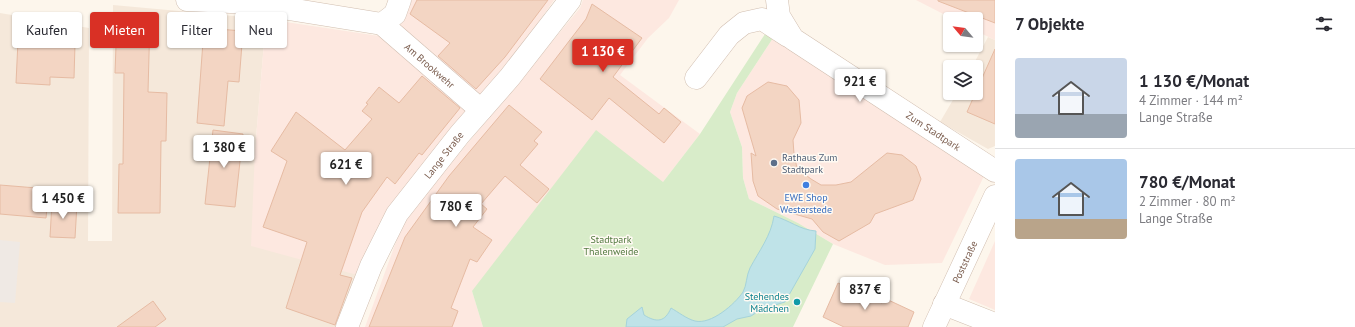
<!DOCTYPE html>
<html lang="de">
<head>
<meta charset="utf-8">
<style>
	:root { --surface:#fff; --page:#f7f7f7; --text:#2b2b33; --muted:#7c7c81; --line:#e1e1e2; --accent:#d93025 }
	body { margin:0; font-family:"PT Sans",sans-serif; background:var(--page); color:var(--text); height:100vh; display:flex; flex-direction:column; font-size:15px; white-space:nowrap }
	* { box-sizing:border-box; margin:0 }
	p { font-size:13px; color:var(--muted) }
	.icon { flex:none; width:22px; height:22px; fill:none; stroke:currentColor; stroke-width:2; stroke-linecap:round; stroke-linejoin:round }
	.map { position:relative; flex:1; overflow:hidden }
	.drawer { display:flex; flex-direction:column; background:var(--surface); width:360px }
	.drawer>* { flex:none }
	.banner { position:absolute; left:12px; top:12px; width:380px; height:36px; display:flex; gap:8px }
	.needle { width:26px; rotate:299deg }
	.buttons { position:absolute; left:943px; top:12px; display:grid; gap:8px }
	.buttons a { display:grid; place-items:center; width:40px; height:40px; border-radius:4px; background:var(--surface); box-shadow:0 1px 3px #0004; font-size:20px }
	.price { position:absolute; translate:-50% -34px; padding:0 9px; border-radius:4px; background:#fff; color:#222; font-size:13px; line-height:26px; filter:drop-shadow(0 1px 2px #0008) }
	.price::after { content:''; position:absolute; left:50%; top:24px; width:12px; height:9px; margin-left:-6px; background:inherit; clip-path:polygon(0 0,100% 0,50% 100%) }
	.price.active { background:var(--accent); color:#fff }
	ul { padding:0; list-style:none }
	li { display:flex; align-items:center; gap:12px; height:100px; padding:0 20px }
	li+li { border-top:1px solid var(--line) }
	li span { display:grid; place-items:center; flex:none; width:112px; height:80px; border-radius:4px; color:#555 }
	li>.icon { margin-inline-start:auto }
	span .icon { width:48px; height:48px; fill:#fffc; stroke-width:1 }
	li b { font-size:17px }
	h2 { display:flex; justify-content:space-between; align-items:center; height:48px; padding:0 20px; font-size:17px }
	.pill { padding:0 14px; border-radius:4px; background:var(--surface); box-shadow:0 1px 3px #0004; font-size:14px; line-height:36px }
	.pill.active { background:var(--accent); color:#fff }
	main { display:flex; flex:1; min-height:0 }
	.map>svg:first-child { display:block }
</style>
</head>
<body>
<main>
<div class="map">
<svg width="995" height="327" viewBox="0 0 995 327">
	<rect width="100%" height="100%" fill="#fdf6ec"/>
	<path fill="#f5e8da" d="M113 5 266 19 255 150 361 276 340 327H0V13L89 28 88 241H112Z
		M988 37 995 40V146L988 149 940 122 957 93H976V67H972Z"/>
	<path fill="#fde8e0" d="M412 0H554L361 276 251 246 255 150 266 19 379 36 404 18Z
		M583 0H679L669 18 648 38 620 75 700 134 663 182 472 291 483 327H365L404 220 580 8Z
		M916 0H995V40L976 31V19H953Z
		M775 35 984 176 942 263 885 265 833 244 798 223 749 199 743 178 742 147 730 112 737 93Z
		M995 241V310L969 299Z"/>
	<path fill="#efe9e4" d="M0 240 20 242 15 303 0 302Z"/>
	<path fill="#d8ecc9" d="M767 31 775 35 737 93 730 112 742 147 743 178 749 199 798 223 833 244 793 327H483L472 291 596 130 663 182 700 134Z"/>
	<path fill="#bfe3e8" stroke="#a5d3da" d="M774 216C789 220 800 230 816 231L815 249 785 302 762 309 751 316 737 319 723 327H626L627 319 642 307 644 315C657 323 665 322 671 308 678 312 687 319 695 321 711 325 735 304 743 292 747 285 746 276 750 268 759 251 771 236 774 216Z"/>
	<path fill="#f3d5c3" stroke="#e6bba3" d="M417 0H548L505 57 476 89 438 56 450 43 410 14Z
		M938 0H995V23L938 1Z
		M592 4 642 38 613 77 659 114 664 108 681 122 664 143 609 98 592 120 540 79 586 19Z
		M117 18H150L148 92 167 93 166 141H161L160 213H118L119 164H123L124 73H115Z
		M204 28 243 31 239 82 228 81 224 126 197 123Z
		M18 41 75 44 74 78 50 77V85L16 83Z
		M995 49V124L967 112Z
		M422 76 460 108 422 155 419 153 395 184 387 177 362 212 340 275 352 278 335 325 286 308 307 242 263 227 287 161 271 151 296 112 345 150 372 119 362 111 368 104 366 103 379 87 399 103Z
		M768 82 787 86 799 100 801 123 793 140 794 154 797 168 811 179 821 185H836L851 182 887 153 902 155 916 166 921 179 913 200 875 214 870 223 839 241 823 232 812 219 777 209 758 196 753 181 751 153 756 156 742 108 747 96Z
		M509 105 542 132 534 141 538 144 520 165 549 189 537 203 505 176 481 204 487 209 473 227 492 240 477 262 470 259 451 308 458 311 452 327H369L405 237 449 176Z
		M213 130 243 134 235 207 205 204Z
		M0 185 49 189 46 218 0 214Z
		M52 202 77 204 75 238 50 237Z
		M838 283 882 303 884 298 914 312 908 327H844L823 317Z
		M153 301 166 319 155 327H117Z"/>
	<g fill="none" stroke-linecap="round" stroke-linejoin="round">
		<defs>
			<g id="minor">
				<path id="s1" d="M187 0 252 3 382 24 481 110"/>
				<path id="s2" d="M777 0 779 16 793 39 995 171"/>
				<path d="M382 24 395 14 400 0"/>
				<path d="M696 78 729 35 744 23 762 19 788 36"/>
				<path d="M944 304 995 324"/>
				<path id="s3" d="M347 327 371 266 397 214 460 134 510 77 570 0"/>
				<path id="s4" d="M934 327 995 196"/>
			</g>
		</defs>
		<use href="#minor" stroke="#d1beb0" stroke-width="23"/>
		<use href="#minor" stroke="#fff" stroke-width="22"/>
	</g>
	<circle fill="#5c6f8a" stroke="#fffaf3" stroke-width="1.5" cx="774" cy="163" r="4"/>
	<circle fill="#3f7fe0" stroke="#fffaf3" stroke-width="1.5" cx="806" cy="185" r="4"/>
	<circle fill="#0f9aa8" stroke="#fffaf3" stroke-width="1.5" cx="797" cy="302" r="4"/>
	<g text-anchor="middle" stroke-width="3" stroke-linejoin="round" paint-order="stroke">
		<g font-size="10" fill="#7a5c4d" stroke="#fffaf3">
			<text dy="4" stroke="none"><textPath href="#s1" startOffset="260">Am Brookwehr</textPath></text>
			<text dy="4" stroke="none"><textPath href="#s2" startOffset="211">Zum Stadtpark</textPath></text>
			<text dy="4" stroke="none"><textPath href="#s3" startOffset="199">Lange Straße</textPath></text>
			<text dy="4" stroke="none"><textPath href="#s4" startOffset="72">Poststraße</textPath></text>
		</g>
		<g font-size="10" fill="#4e5e75" stroke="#fffaf3" text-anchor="start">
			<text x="782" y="161">Rathaus Zum<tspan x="782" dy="12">Stadtpark</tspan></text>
		</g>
		<g font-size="10" fill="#366cbe" stroke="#fffaf3">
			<text x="806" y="201">EWE Shop<tspan x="806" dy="12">Westerstede</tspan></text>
		</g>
		<g font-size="10" fill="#537a41" stroke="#fffaf3">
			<text x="611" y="243">Stadtpark<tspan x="611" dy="12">Thalenweide</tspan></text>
		</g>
		<g font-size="10" fill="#0d838f" stroke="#fffaf3" text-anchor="end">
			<text x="789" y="300">Stehendes<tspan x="789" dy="12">Mädchen</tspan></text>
		</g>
	</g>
</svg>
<div class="buttons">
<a><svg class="needle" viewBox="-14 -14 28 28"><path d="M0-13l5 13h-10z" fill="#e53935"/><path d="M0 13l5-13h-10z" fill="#7c7c81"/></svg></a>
<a><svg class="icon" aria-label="layers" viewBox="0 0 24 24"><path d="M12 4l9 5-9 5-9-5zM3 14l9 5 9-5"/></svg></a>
</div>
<b class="price active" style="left:603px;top:73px">1 130 €</b>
<b class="price" style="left:860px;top:103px">921 €</b>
<b class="price" style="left:224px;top:169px">1 380 €</b>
<b class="price" style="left:346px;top:186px">621 €</b>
<b class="price" style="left:63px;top:220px">1 450 €</b>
<b class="price" style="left:456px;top:228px">780 €</b>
<b class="price" style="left:865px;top:311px">837 €</b>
<div class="banner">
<a class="pill">Kaufen</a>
<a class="pill active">Mieten</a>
<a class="pill">Filter</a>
<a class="pill">Neu</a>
</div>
</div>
<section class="drawer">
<h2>7 Objekte<svg class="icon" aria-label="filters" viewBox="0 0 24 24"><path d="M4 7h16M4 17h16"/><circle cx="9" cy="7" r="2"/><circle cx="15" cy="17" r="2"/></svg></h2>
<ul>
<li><span style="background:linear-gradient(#c9d6e8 70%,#9aa5b1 0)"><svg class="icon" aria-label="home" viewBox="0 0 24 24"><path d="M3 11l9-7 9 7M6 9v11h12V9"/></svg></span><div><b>1 130 €/Monat</b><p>4 Zimmer · 144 m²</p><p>Lange Straße</p></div></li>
<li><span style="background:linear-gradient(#a9c7e8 75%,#b9a48a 0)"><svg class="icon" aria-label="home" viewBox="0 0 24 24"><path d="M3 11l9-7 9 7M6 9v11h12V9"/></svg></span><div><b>780 €/Monat</b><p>2 Zimmer · 80 m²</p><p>Lange Straße</p></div></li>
</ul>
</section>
</main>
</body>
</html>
